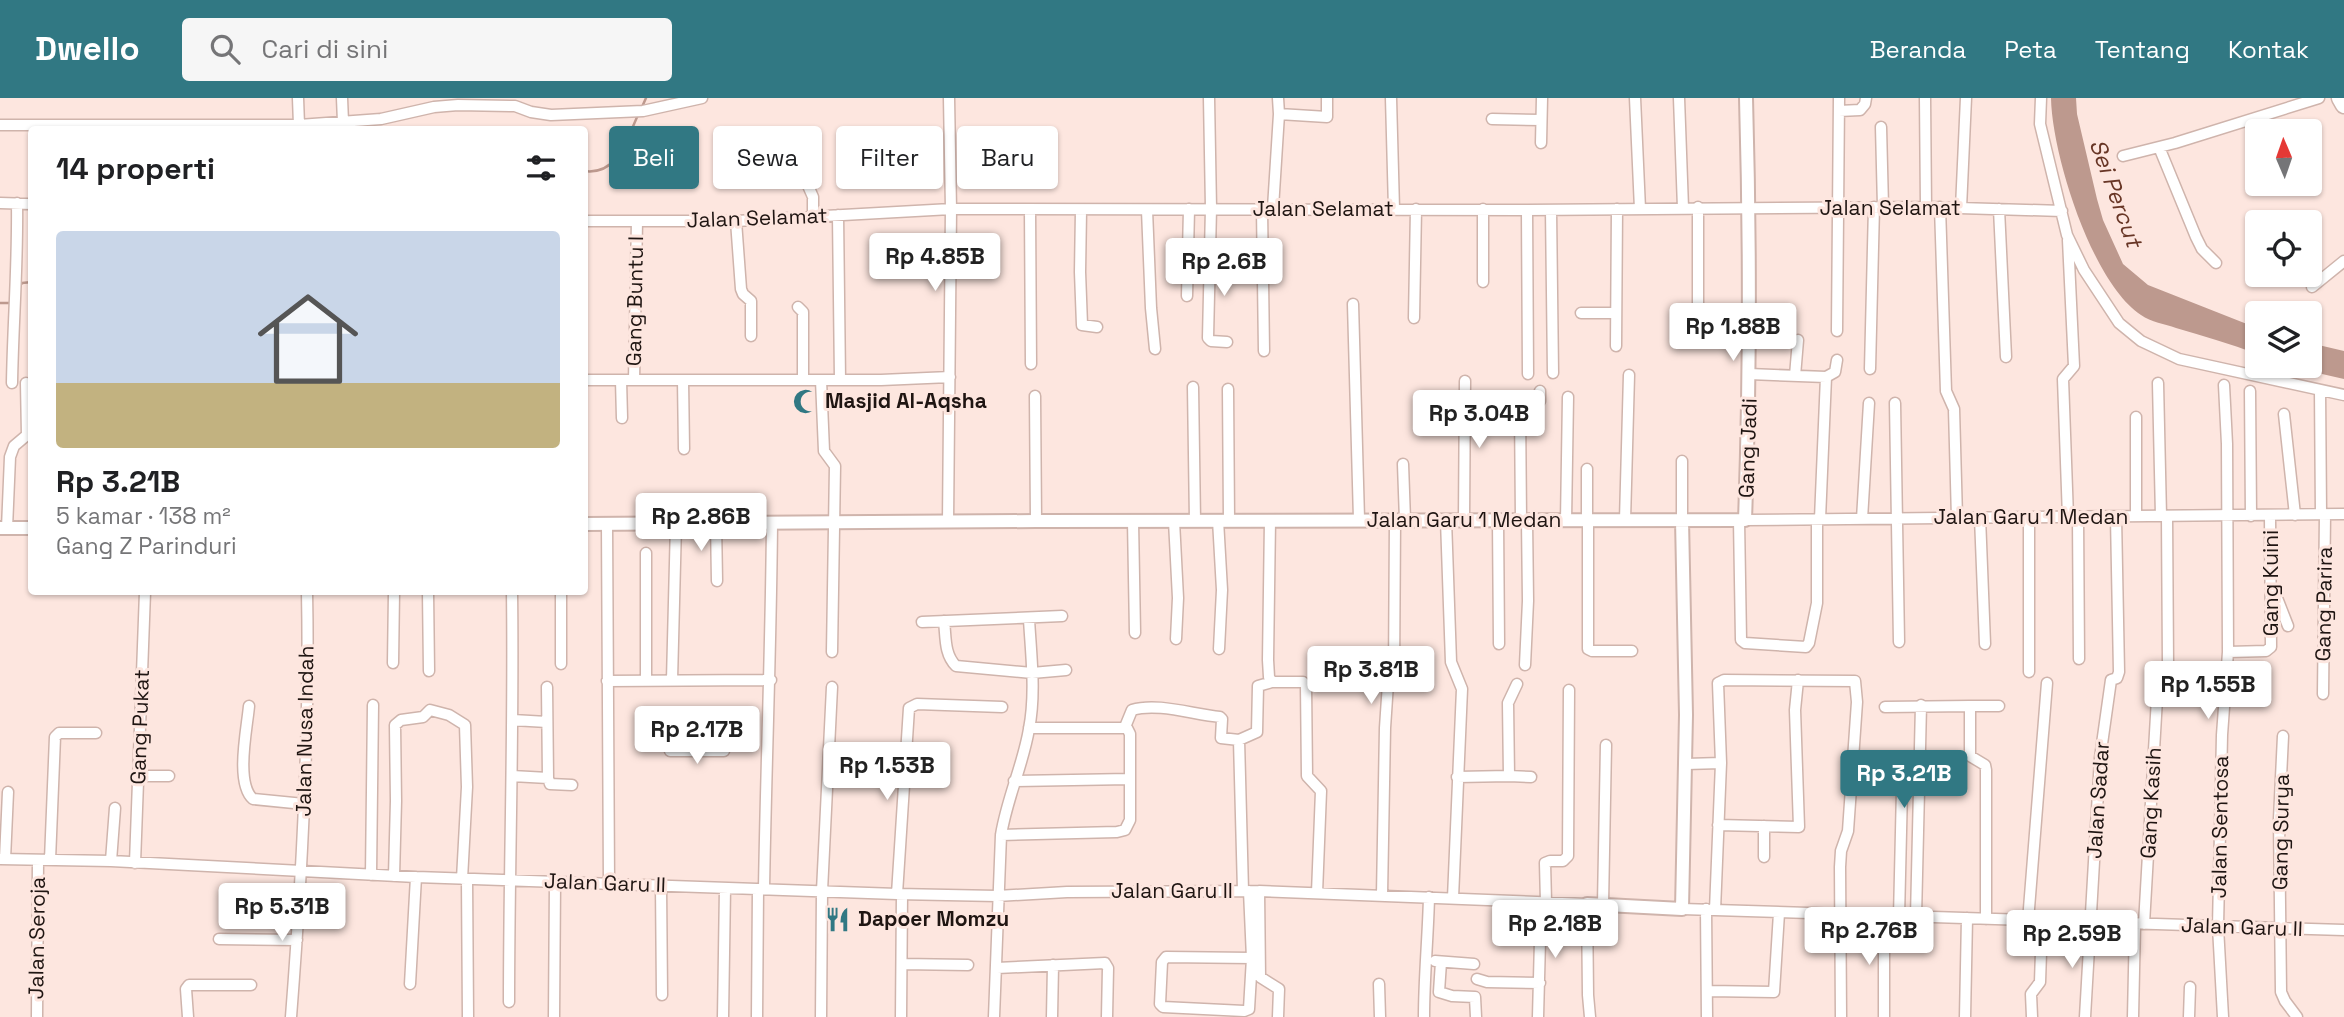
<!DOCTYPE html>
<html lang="id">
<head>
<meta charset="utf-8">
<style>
	:root { --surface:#fff; --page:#f6f6f6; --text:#202124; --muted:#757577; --accent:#317883 }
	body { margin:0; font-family:"Space Grotesk",sans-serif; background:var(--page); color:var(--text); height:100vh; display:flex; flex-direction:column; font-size:26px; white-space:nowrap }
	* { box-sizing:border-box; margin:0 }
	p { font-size:23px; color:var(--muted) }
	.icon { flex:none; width:38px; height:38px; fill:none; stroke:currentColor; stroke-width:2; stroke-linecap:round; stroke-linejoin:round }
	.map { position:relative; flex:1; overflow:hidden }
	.sheet { position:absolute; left:28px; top:28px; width:560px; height:469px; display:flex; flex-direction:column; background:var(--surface); border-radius:7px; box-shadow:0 2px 5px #0004 }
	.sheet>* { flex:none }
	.top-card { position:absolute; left:609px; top:28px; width:665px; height:63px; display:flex; gap:14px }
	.needle { width:46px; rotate:358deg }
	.tools { position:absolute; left:2245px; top:21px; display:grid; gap:14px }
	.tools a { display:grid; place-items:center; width:77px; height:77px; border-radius:7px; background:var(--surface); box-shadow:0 2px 5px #0004; font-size:35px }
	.price { position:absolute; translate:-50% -60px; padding:0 16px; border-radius:7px; background:#fff; color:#222; font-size:23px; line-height:46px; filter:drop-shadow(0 2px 4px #0008) }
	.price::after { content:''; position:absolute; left:50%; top:42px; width:21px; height:16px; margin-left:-10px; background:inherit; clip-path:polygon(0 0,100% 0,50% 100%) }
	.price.current { background:var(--accent); color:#fff }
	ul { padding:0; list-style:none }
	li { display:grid; align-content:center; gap:14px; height:371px; padding:0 28px }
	li span { display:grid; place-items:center; height:217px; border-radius:7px; color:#555 }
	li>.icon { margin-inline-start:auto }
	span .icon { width:126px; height:126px; fill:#fffc; stroke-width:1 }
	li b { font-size:30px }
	h2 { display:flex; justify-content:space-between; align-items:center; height:84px; padding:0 28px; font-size:30px }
	.chip { padding:0 24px; border-radius:7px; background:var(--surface); box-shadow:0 2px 5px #0004; font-size:24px; line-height:63px }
	.chip.current { background:var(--accent); color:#fff }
	header { display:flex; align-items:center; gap:42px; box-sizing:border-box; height:98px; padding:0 35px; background:var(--accent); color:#fff }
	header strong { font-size:33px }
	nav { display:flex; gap:38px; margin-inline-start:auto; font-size:24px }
	.search { width:490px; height:63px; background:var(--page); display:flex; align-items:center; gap:18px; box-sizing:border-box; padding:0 24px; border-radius:7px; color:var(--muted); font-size:26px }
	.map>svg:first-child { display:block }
</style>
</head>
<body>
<header>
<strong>Dwello</strong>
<div class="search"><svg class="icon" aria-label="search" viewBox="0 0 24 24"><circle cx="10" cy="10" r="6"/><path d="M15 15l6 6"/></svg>Cari di sini</div>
<nav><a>Beranda</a><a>Peta</a><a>Tentang</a><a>Kontak</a></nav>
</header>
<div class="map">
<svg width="2344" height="919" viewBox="0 0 2344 919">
	<rect width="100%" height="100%" fill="#fde6df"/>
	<path fill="#bd998e" d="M2051 0H2076L2077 16 2097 101 2103 122 2123 166 2148 187 2257 230V256C2231 246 2203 238 2176 230 2165 226 2151 224 2141 217 2092 185 2052 57 2051 0Z
		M2310 245 2344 253V281L2287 268H2310Z"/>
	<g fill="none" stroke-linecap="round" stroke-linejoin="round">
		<path stroke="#bd998e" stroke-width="2.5" d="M642 9 646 0
			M584 73C619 78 627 39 639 15
			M20 188 22 185 32 184
			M0 205H11"/>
		<defs>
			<path id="minor" d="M298 0 299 27
				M342 0 343 24
				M1209 0 1211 110 1208 240 1211 243 1227 244
				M1278 0 1279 16
				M1391 0 1394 111
				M1635 0 1640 111
				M1679 0 1683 110
				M1925 0 1926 109
				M2041 0 2040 26 2067 137 2084 172 2119 225 2141 243 2179 261 2344 297
				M1839 13 1860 12 1865 6 1866 0
				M1492 21 1541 22
				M0 27H299L381 21 434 9 458 7 515 8 531 14 551 17 643 13 702 0
				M1881 29 1883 109
				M1541 45 1542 0
				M2159 49 2196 139 2202 151 2216 165
				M806 57V83L813 99V117
				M2123 58 2175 45 2319 0
				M0 105 32 106
				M1940 109 1946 293 1954 311 1957 420
				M1273 110 1279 16 1327 19V0
				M1961 110 1966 0
				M1262 111 1264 253
				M1999 111 2006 259
				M1030 112 1031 266
				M1147 112 1151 210 1155 251
				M1527 112 1528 276
				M1551 112 1553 275
				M1081 113 1080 174 1082 227 1097 229
				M838 117 840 282
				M584 123H736L951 111 1527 112 1926 109 2062 113
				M736 123 741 191 743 196 751 203V238
				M2068 142 2074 268 2063 281 2068 419
				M1483 184V111
				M2312 189 2344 163
				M1187 198 1189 111
				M1353 206 1359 421
				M798 209 803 214V282
				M1581 215H1615
				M1414 220 1416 111
				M1837 233 1839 0
				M1698 244V109
				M1616 248 1617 111
				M1870 271 1874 109
				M1749 276 1826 279 1835 274 1837 262
				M1795 278 1798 242
				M584 282H881L950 279
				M621 282 622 320
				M634 282 637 123
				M683 282 684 351
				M821 282 824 353 835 368 832 554
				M12 285C13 225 18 165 17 105
				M2158 285 2161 418
				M1193 289 1195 423
				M1228 291 1229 422
				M2320 292 2321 416
				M2250 293 2251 418
				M1035 298 1036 423
				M1895 305 1899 544
				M2284 316 2295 417
				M2136 319V418
				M1403 366 1405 422
				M1980 419 1985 546
				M2078 419 2079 561
				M2029 420V574
				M1464 421 1465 283
				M1820 421 1826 279
				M1862 421 1869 305
				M1218 422 1222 492 1219 551
				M1270 422 1268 562 1269 579 1272 584
				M1446 422 1451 564 1462 591 1453 800
				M1498 422 1499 546
				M1521 422 1520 309 1524 305 1540 303V293
				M1588 422V551L1592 553H1632
				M1625 422 1629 277
				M1682 422V363
				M1739 422 1741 542 1745 545 1806 549 1809 545 1817 505V421
				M1745 422 2344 416
				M1133 423 1135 535
				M1174 423 1178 500 1176 541
				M1566 423 1568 299
				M1587 423V371
				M948 424 951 111 949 0
				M716 425 717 483
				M607 426 609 786
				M7 430 10 359 14 348 27 337 26 285
				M2276 492 2277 500 2288 528
				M428 494 429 573
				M944 523C946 539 944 556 956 568L1032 575 1066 572
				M922 524 1062 518
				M2228 554 2266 553 2271 549 2270 418
				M393 565 394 494
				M561 566V494
				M1525 567 1528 503 1527 422
				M646 582V455
				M672 582 676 426
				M607 583 771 582
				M547 589 548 680
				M2323 596 2325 416
				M249 608C247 631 235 685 253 701L304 706
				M1970 608H1999
				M1885 609 1970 608V658L1985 667 1986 672V821
				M513 622 547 624
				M1125 629 1132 612C1158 604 1194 617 1220 619L1222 621 1221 640 1239 642 1257 634 1258 588 1272 584H1303L1306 587 1307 678 1321 693 1317 795
				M2283 638 2279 721 2281 894 2285 903 2297 919
				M1239 642 1243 793
				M670 653H724
				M1686 666 1721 665
				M138 678H169
				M512 678 548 680 550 686 572 687
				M1509 678 1531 679
				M1457 679 1509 678 1508 605 1517 586
				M1014 683 1129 681
				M1718 727 1799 729 1795 612 1798 582
				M1001 737 1117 734 1125 732 1130 722V636L1127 630H1029
				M1764 759V728
				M0 761 111 763 416 779 897 796 997 798 1067 794 1259 793 1587 806 1588 897 1590 919
				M5 761 8 694
				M50 762 55 639 59 635H96
				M111 763 115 710
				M135 765 145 494
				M371 777 373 607
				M394 778 396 703 395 627 401 622 423 619 430 612 449 617 465 627 467 689 462 781
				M467 781 468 919
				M661 788 662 897
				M764 791C766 669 771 547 772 425
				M1249 793 1252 860 1249 911 1244 913 1163 909 1160 906 1162 864 1166 859 1252 860
				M1259 793 1260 879 1279 891 1278 919
				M897 796 909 610 917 606 1002 609
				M1382 797 1385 630 1388 585 1394 577 1395 422
				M1546 804 1545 765 1550 763H1563L1568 758 1569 592
				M1603 806 1606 647
				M1682 811 2344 832
				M1706 811 1707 919
				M1715 812 1721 665 1718 585 1724 582 1855 583 1857 604 1848 733 1841 753 1840 769 1841 919
				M1884 819V919
				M1899 819 1902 691
				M1916 819 1921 607
				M2028 823 2047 585
				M2144 826 2158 583 2166 575 2168 567 2167 418
				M219 841 297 842
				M1435 863 1474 866
				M1441 864 1439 894 1452 898 1475 899 1476 919
				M902 866 968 867
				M997 870 1105 865 1108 870 1107 919
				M1477 881 1487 884 1540 885
				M410 886 416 779
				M1379 886 1380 919
				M1708 893 1774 894 1779 815
				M509 904C509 767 514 630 512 494
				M37 919 38 762
				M188 919 186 891 189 887H251
				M291 919C302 778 310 635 307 494
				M554 919 555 784
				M723 919 725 790
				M757 919 758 791
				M821 919 822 793 832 589
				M901 919 902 796
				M994 919 1001 737C1007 700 1023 667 1029 631 1036 595 1031 557 1029 521
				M1052 919 1053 867
				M1424 919C1424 879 1428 840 1429 799
				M1538 919 1541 804
				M1965 919 1967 820
				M2032 919 2031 896 2040 884 2042 824
				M2085 919 2100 660 2111 582 2117 580 2119 574 2116 419
				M2133 919 2135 826
				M2189 919 2190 889
				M2223 919 2218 829 2222 637 2228 554 2227 346 2224 287"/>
			<path id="tertiary" d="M584 426 1036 423 1745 422C1750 281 1750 141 1746 0
				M0 430H32
				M1587 806 1682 811 1686 617 1682 422"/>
			<path id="primary" d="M2340 0 2344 7"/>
		</defs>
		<use href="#minor" stroke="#cfb4ac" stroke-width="13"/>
		<use href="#tertiary" stroke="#cfb4ac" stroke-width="16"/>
		<use href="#primary" stroke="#cfb4ac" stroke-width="19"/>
		<use href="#minor" stroke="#fff" stroke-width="10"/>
		<use href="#tertiary" stroke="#fff" stroke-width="12"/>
		<use href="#primary" stroke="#fff" stroke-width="16"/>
	</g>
	<defs>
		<symbol id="mosque-bare" viewBox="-9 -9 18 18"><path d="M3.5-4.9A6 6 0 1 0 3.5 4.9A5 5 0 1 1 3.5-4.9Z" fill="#317883" stroke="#fde6df" stroke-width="2.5" paint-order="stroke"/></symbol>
		<symbol id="restaurant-bare" viewBox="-9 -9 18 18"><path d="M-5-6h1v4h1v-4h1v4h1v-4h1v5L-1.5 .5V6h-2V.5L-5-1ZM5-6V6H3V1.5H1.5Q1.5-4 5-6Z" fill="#317883" stroke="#fde6df" stroke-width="2.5" paint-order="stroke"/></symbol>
	</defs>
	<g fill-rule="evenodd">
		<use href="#mosque-bare" x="788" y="286" width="35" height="35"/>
		<use href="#restaurant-bare" x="820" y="804" width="35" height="35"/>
	</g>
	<g text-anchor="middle" stroke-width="6" stroke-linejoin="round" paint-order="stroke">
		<g font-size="21" fill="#1f1512" stroke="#fde6df">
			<text x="1890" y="117">Jalan Selamat</text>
			<text x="1323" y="118">Jalan Selamat</text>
			<text transform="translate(757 120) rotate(-2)" y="7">Jalan Selamat</text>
			<text transform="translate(635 203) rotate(-89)" y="7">Gang Buntu I</text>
			<text transform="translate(1748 350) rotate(-88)" y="7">Gang Jadi</text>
			<text x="2031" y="426">Jalan Garu 1 Medan</text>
			<text x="1464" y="429">Jalan Garu 1 Medan</text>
			<text transform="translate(2271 485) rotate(-90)" y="7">Gang Kuini</text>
			<text transform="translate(2324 506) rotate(-89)" y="7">Gang Parira</text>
			<text transform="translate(140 629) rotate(-88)" y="7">Gang Pukat</text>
			<text transform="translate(305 633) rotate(-89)" y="7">Jalan Nusa Indah</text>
			<text transform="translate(2098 702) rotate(-86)" y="7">Jalan Sadar</text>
			<text transform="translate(2151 705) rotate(-87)" y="7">Gang Kasih</text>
			<text transform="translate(2220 729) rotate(-89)" y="7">Jalan Sentosa</text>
			<text transform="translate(2281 734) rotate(-89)" y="7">Gang Surya</text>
			<text transform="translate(605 785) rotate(2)" y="7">Jalan Garu II</text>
			<text x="1172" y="800">Jalan Garu II</text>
			<text transform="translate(2242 829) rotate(2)" y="7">Jalan Garu II</text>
			<text transform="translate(37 840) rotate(-89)" y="7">Jalan Seroja</text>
		</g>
		<g font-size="21" font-weight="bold" fill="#1f1512" stroke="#fde6df" text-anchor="start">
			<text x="825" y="310">Masjid Al-Aqsha</text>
			<text x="858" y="828">Dapoer Momzu</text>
		</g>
		<g font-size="23" font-style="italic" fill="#683626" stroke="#fde6df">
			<text transform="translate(2116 95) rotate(70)" y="8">Sei Percut</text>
		</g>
	</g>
</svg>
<div class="tools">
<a><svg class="needle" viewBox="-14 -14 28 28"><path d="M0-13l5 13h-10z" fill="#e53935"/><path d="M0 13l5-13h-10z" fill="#757577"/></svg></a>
<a><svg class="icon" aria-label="locate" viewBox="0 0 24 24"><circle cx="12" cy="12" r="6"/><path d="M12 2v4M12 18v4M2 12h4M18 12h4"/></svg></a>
<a><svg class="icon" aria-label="layers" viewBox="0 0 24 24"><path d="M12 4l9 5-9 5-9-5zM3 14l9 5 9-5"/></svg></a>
</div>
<b class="price" style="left:935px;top:195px">Rp 4.85B</b>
<b class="price" style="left:1224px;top:200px">Rp 2.6B</b>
<b class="price" style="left:1733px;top:265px">Rp 1.88B</b>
<b class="price" style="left:1479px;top:352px">Rp 3.04B</b>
<b class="price" style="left:701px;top:455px">Rp 2.86B</b>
<b class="price" style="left:1371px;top:608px">Rp 3.81B</b>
<b class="price" style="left:2208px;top:623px">Rp 1.55B</b>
<b class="price" style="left:697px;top:668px">Rp 2.17B</b>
<b class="price" style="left:887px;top:704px">Rp 1.53B</b>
<b class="price current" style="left:1904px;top:712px">Rp 3.21B</b>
<b class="price" style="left:282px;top:845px">Rp 5.31B</b>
<b class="price" style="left:1555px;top:862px">Rp 2.18B</b>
<b class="price" style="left:1869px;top:869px">Rp 2.76B</b>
<b class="price" style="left:2072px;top:872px">Rp 2.59B</b>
<div class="top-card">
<a class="chip current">Beli</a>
<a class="chip">Sewa</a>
<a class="chip">Filter</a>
<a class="chip">Baru</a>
</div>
<section class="sheet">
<h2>14 properti<svg class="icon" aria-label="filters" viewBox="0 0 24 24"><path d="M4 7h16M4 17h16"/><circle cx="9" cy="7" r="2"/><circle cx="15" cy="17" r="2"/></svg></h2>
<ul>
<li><span style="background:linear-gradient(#c9d6e8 70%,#c2b280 0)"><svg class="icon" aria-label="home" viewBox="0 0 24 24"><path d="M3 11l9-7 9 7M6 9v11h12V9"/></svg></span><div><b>Rp 3.21B</b><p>5 kamar · 138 m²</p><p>Gang Z Parinduri</p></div></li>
</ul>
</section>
</div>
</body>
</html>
